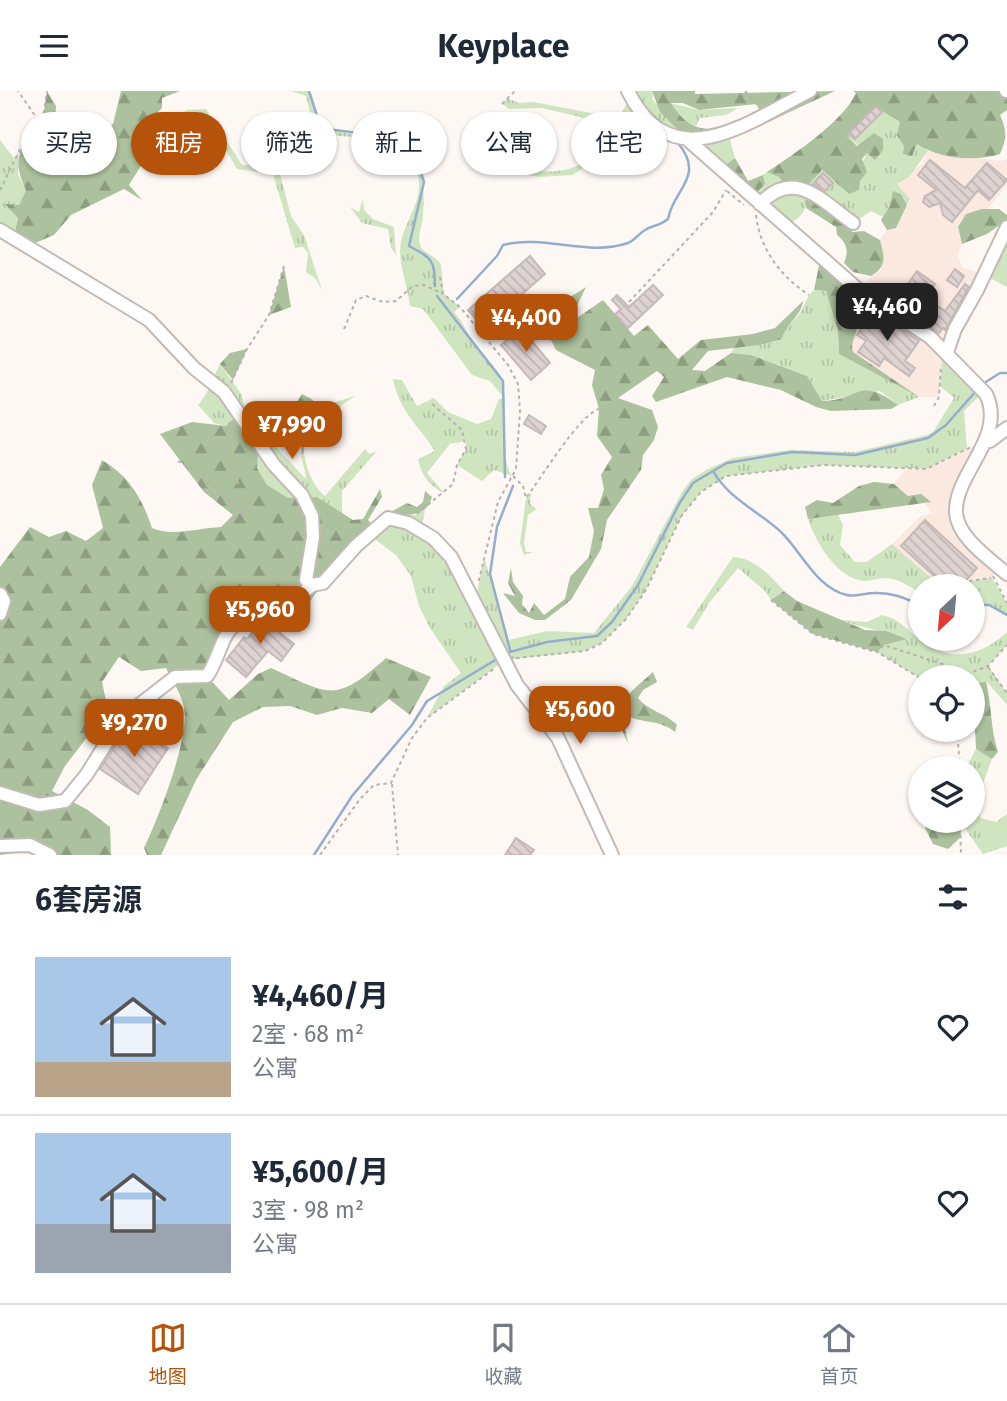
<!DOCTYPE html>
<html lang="zh">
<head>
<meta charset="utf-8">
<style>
	:root { --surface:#fff; --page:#f6f6f7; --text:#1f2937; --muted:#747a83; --line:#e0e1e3; --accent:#b45309 }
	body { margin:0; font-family:"Fira Sans","Noto Sans SC",sans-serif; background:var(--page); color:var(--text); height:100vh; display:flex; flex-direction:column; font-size:26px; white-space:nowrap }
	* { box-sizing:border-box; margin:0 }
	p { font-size:23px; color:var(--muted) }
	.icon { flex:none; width:38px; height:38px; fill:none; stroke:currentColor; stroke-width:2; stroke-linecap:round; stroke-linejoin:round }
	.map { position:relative; height:764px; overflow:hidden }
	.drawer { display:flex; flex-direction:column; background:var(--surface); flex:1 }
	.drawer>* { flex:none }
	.banner { position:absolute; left:21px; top:21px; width:966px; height:63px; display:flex; gap:14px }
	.needle { width:46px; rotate:206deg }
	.buttons { position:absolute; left:908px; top:483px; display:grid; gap:14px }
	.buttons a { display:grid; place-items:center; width:77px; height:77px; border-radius:50%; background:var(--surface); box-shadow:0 2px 5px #0004; font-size:35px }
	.price { position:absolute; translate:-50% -60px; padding:0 16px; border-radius:14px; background:var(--accent); color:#fff; font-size:23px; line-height:46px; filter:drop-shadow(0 2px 4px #0008) }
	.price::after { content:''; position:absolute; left:50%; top:42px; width:21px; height:16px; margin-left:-10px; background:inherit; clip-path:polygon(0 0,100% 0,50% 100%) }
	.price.on { background:#222; color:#fff }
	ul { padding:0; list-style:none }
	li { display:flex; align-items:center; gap:21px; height:175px; padding:0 35px }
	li+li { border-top:2px solid var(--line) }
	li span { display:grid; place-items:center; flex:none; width:196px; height:140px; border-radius:0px; color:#555 }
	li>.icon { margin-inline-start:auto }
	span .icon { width:84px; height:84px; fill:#fffc; stroke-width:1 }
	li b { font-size:30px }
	h2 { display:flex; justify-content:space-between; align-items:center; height:84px; padding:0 35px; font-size:30px }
	.chip { padding:0 24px; border-radius:32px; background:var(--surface); box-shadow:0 2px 5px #0004; font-size:24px; line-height:63px }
	.chip.on { background:var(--accent); color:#fff }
	header { display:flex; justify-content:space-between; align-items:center; height:91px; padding:0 35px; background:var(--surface); font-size:32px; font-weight:700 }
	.tabs { display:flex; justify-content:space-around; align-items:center; height:98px; border-top:2px solid var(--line); background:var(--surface); font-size:19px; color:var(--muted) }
	.tabs a { display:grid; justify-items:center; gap:4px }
	.tabs .on { color:var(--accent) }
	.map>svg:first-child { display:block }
</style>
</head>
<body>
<header><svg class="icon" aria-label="menu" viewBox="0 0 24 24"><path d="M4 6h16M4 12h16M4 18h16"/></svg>Keyplace<svg class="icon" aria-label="heart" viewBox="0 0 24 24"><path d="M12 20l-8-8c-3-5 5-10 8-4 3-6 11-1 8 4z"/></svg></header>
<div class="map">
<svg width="1007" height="764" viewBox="0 0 1007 764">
	<defs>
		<pattern id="grass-tufts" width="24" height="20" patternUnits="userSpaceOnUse" patternTransform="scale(1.75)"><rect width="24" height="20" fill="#cfe5c0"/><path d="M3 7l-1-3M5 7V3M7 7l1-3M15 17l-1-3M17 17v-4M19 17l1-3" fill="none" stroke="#b2c4a5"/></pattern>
		<pattern id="forest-firs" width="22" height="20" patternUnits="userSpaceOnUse" patternTransform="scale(1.75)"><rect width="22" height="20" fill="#acc19d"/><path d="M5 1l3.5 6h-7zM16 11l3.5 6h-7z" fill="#8c9d80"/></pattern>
		<pattern id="building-back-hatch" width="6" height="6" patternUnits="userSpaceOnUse" patternTransform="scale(1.75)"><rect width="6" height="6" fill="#dfd3d2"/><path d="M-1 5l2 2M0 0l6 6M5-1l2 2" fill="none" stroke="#c0b5b4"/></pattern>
	</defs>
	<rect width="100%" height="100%" fill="#fef8f5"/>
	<path fill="#fbe9e0" d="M928 60 1001 70 1007 68V95L987 118H982L958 136 962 153 958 164 962 176 984 184 942 270 939 306H919L852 261 851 252 857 238 855 222 861 201 871 185 881 179 880 149 887 139 896 137 910 109 896 93 922 73Z
		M989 351 956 422 965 443 998 475 992 487 969 490 964 495H940L892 453 920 425 933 423 924 412 930 411 908 405 894 393 905 379 926 378 967 357Z"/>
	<path fill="url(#grass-tufts)" d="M291 0H309C312 9 314 23 319 31 329 45 394 43 416 72 425 83 424 110 423 124 423 134 416 145 421 156 425 162 436 166 441 173L444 203 460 216 454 221C465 232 468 246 477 258 486 269 500 278 503 293 508 317 499 367 512 385L494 379 482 390 457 374 466 358V350L450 353 427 382 445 403C430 395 421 385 418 368L435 360C417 332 400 322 393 288L402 289 417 315 434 307 448 321 477 333 491 328 499 308 504 307 490 290 472 284 423 218 410 215C408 195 397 171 401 151 406 127 427 105 416 79 408 63 368 50 351 46 340 44 329 47 320 39 310 30 309 17 306 5Z
		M628 0H652L653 9 688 49 728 41 735 67 721 77 688 49 648 31 646 55 636 61 608 60 573 84 539 86 495 78 497 71C519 80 555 85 577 75 587 70 594 60 604 55 615 50 629 54 641 49L640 40 632 30 611 33 541 17 509 18 502 13 507 7 519 12 533 11 618 27 631 6Z
		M670 12 699 19 738 17 726 24 700 27 696 35C684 33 677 22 670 12Z
		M876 15 900 31V38L928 60 909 86 897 93 910 108 907 114 901 103 883 126 871 120 853 132 806 110C806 123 797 128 787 135L745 100 765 93 763 84 767 81 779 86 783 92 808 94 821 79 849 102 867 62 875 69 847 45Z
		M206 18 242 74H264L279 79 291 125 304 144 322 199 315 187 306 181 308 162 303 156 295 157 273 83 237 78 215 40 204 30 154 37 187 19Z
		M0 49 14 67 18 61V83L26 99 19 114H6L18 126 13 149 0 139Z
		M363 108 364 119 373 128 394 136 396 164 391 157 388 138 362 132 350 116 359 121Z
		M1007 136V196L984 184Z
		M814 199 826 200 838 239 839 263 919 306 898 314 880 300 821 310 807 285 751 264 731 262 734 256C759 254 784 244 800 222 806 213 805 208 814 199Z
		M947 261 986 303 976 308 964 320 967 357 926 378 824 374 726 385 701 401 682 424 646 499 626 528 602 552 585 560 505 569 427 627 444 595 461 582 430 537 419 515 411 485 396 464 368 443 402 424H415L425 419 421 440 433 447 475 513 484 466 509 549 547 540 594 542 632 495 682 401 692 388 708 378 733 367 790 359 855 361 927 344 933 341 954 307 940 295 942 270Z
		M220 273 242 304 249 337 274 354 306 388C306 379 300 368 301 359 301 353 327 324 332 312L355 305 342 314 325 337 304 356C303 370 313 397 325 405L365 358 369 363 377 360 342 400V423L317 406 288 407 267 395 257 377 259 351 239 322 226 335 214 332 198 314C209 302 212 287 220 273Z
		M531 401 530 413 537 418 528 424 524 451 526 461H533L524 464 520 452 526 407Z
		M838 423 843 434 840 454 855 471H867L892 453 940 495H920V502C909 495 899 488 886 487 879 487 871 490 864 490 836 487 816 451 808 428Z
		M733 466C754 467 771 485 784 500L771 509 765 500 738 477 709 512 693 539 686 536Z
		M992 487 1007 512V524L989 514H973V495H964L969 490Z
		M882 524C902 528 911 544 927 554 955 572 985 562 1007 541V554L988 575 1007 602V614L986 590 973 594V586L920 587 877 561 884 554 906 548C884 539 863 538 841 529L867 531Z
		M976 658 992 668 980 700V727L996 731 1007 723V755L983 763 960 730H973V677H966Z"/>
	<path fill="url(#forest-firs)" fill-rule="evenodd" d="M47 0 56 15 54 52 85 41 97 43 113 33 121 0H180L162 7V17L153 26 155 36 190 25 204 30C149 40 158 51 129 94L142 109 124 98 71 124 54 144 26 156 13 149 18 127 5 113 19 114 26 99C14 73 16 64 31 40H41Z
		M652 0H695V3L835 0 753 38 742 36 688 49 660 21ZM671 12H683L699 19 756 13 759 18C725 37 696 53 671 12Z
		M853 0H1007V19L1000 24C1007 40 1007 47 1000 63 974 71 940 68 917 53L912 65 903 63 904 55 897 44 900 31 876 16 847 45 857 55 874 42 883 48V59L875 69 867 62 862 68 867 81 860 90 859 99 849 103 822 79 808 94 853 132 852 141 864 140 880 149C884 165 888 175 871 185L853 181 844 172C849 160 847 152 837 144L836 136 806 117 805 110 814 103 783 92 779 86 767 81C794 63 843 31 856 2Z
		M735 67 748 90 763 84 765 93 758 100H745L721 77Z
		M893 100 901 103 907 114 896 137 887 139 881 129 890 115Z
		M982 118H999L1007 124V129L987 143 962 153 958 136 966 123Z
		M821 165 861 201C857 214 858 224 857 237 856 247 850 250 853 261L919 306 839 263 838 239 826 200 814 199Z
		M284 175 291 216 269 224Z
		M586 196 572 225 577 227 603 209 634 245 648 234 678 268 701 249 753 243 775 237 803 210C801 226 786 232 782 248L759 254 708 260 692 279 705 280 731 262 751 264 807 285 822 310C860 310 857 284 898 314L891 318 831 320 816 316 781 299 727 286 656 311 652 305 664 286 657 280 618 307 652 319 658 336 654 349 643 364 641 379 607 429 601 458 571 509 545 529H535L519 522 503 502 515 505 508 492 511 477 513 491 523 505 522 513 529 522 534 512 544 524 565 508 570 486 589 466 594 440 588 417H598L604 398 601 384 612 366 597 345 599 318 592 294 595 279 556 259 549 245 572 205Z
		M247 258 233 289 220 273 230 262Z
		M302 303 313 309V323L304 331 293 317Z
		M239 322 259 351 257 377 267 394 288 407 317 406 353 429 363 428 380 398 382 406 368 429 371 432 407 412 417 416 423 411 425 400 432 406C428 421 417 424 402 424L398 430 388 427 323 492 309 512 284 524 264 502 234 513 229 540 207 585 229 609 258 583 271 577C330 604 335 613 386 567L431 586 410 624 389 608 372 622 342 617 317 624 290 615 263 616 233 631 196 689 161 764H147L144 757C158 728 190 647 184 617 182 604 172 589 166 577L141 580 119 566 102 591 108 619 65 675 52 700 88 719 110 736 111 764H39L22 761 0 764V476L30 436 49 446 66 440 86 450 103 437 92 394 102 369C129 385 142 407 152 437 171 446 199 437 221 436L233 424 204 401 160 343 192 331 226 335Z
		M874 391 894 393 908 405 921 403 931 411 808 428 805 416 817 409 833 412 859 395Z
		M784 500 797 510 865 539 886 540 907 548 884 554 877 561 813 543 771 509Z
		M653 581 657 591 643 599 638 607C648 620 666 622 677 634L675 641C660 628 642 633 626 624L624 633 628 652C608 616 627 604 653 581Z
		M986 590C992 615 990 636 998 661L992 668 976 658 973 594Z
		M930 730H960L961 746 948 758 933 753 925 737Z"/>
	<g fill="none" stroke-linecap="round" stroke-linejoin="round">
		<path stroke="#94adcd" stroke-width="2.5" d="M309 0 319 31 327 38 358 42 391 54 418 73 424 91 409 155C433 168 434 168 435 195L434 192
			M437 205 503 290 505 386
			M457 208 497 165 503 154C544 143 587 166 628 152 636 149 638 143 645 139 653 134 660 135 668 128 673 98 706 86 678 52
			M981 294 1000 282H1007
			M713 380C729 408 757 419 781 441 801 460 817 498 847 504 854 506 866 502 874 502 891 501 905 507 920 514
			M973 514H989L1007 524
			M510 559 490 483 497 436 513 395
			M506 562 547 551 597 545 612 531 638 494 679 413 693 392 713 380 727 372 792 361 855 364 928 347 946 334 977 299
			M314 764 352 705 412 634 427 610 497 568"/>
	</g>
	<path fill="url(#building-back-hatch)" stroke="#c5bab8" stroke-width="2" d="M876 15 882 21 855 48 849 42Z
		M930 69 965 97 987 72 1007 89 989 109 978 99 952 131 943 124 940 112 929 116 923 111 925 105 936 99 918 84Z
		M823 82 833 92 825 100 813 93Z
		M530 165 545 183 484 237 468 219Z
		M955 178 964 185 957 196 947 189Z
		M917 180 935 193 925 206 945 220 965 193 969 196 945 239 943 237 939 242 896 210Z
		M653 194 663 204 628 237 615 223 621 218 612 209 617 204 629 216Z
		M874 220 919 250 905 270 915 277 909 285 884 267 879 275 858 261 866 250 857 244Z
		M521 237 550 272 531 289 501 254Z
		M529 324 546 335 541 343 524 333Z
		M925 429 977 477 961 495H945L901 455Z
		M271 526 284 537 280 542 294 553 281 570 268 560 246 586 226 569 244 546 247 548 261 530Z
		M130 632 168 657 138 703 100 678Z
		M516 747 534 759 530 764H505Z"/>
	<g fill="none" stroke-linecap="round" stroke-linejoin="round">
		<defs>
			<path id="minor" d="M628 0C672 89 747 32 810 0
				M1006 0H1007
				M688 49 861 201 930 246 986 303C1007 347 954 382 956 422 958 447 990 468 1007 483
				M760 113C794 76 822 110 853 132
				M0 139 149 229 194 277 224 301 274 374 302 404 312 425 313 446 306 489 312 494 323 492 356 455 388 427 408 432 433 447 451 466 517 594 558 647 612 764
				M947 261 955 238 977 199 1007 136
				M990 350 1007 337
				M0 503 4 510 0 523
				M0 702 39 714 65 710 87 683 121 628 175 586 207 585C217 571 220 552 229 540 245 519 290 517 312 494
				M0 755 30 754 50 764"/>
		</defs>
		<use href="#minor" stroke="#c3bab5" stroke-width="16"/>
		<path stroke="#b7b2b0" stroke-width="2" stroke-dasharray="3.5 3.5" stroke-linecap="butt" d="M745 0 757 14
			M502 13 515 0
			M32 40 41 41 47 0
			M0 99 36 26 18 0
			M727 100 744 114
			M756 124C760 158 780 185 809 204
			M440 186 443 203 460 216 508 274 518 293 520 320 516 378 498 411 478 493
			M629 211 713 121 726 99
			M344 238 356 209 366 205 383 211 396 210 413 195 424 194 443 203
			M231 292 247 258 269 224 284 175
			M934 315 939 306 941 275
			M230 331 223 357 248 415 231 431
			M178 370 203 384 242 421
			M513 385 523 395 526 407C541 387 580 323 599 318
			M417 423 453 393 457 374 466 358 462 339 430 311
			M993 485 1007 512
			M969 490 991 487
			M771 509 813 543 876 561
			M516 567 585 560 602 552 626 528 646 499 682 424 701 401 726 385 824 374 926 378 971 356
			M988 576 1007 602
			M920 587 877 561 884 554 970 582 988 575 1007 554
			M957 639 960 677
			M392 693 398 764
			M960 730 961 764
			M320 764 360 708 374 694 391 692 412 647 427 627 495 577"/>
		<use href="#minor" stroke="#fff" stroke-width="12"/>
	</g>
</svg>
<div class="buttons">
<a><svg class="needle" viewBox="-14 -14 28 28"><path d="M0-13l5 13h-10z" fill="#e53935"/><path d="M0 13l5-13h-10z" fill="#747a83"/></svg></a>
<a><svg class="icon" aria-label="locate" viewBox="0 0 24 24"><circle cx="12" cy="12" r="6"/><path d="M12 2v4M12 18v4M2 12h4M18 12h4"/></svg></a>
<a><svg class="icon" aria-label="layers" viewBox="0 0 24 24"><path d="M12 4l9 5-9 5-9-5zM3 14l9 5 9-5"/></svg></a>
</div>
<b class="price on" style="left:887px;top:252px">¥4,460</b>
<b class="price" style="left:526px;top:263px">¥4,400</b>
<b class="price" style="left:292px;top:370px">¥7,990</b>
<b class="price" style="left:260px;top:555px">¥5,960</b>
<b class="price" style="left:580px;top:655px">¥5,600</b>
<b class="price" style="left:134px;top:668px">¥9,270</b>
<div class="banner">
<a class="chip">买房</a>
<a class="chip on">租房</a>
<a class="chip">筛选</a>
<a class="chip">新上</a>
<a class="chip">公寓</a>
<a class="chip">住宅</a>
</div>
</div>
<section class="drawer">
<h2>6套房源<svg class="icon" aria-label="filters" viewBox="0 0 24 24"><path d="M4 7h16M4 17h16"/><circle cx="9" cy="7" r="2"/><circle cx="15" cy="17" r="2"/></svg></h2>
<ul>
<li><span style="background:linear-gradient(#a9c7e8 75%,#b9a48a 0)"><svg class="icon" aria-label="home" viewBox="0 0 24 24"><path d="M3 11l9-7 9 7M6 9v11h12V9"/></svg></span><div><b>¥4,460/月</b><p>2室 · 68 m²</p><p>公寓</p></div><svg class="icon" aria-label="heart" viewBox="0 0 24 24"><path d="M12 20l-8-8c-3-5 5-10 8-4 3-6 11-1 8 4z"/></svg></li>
<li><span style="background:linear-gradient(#a9c7e8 65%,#9aa5b1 0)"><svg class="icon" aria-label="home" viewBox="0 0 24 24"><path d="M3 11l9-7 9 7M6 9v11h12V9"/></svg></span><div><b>¥5,600/月</b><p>3室 · 98 m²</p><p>公寓</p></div><svg class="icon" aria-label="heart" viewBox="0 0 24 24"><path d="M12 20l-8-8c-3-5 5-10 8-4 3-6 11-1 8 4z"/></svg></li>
</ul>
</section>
<nav class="tabs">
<a class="on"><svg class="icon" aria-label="map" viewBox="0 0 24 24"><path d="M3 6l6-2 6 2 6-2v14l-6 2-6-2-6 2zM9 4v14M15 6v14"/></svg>地图</a>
<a><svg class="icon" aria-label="saved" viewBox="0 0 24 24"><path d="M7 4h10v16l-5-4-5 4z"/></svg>收藏</a>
<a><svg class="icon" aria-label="home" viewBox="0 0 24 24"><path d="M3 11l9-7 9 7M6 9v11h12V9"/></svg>首页</a>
</nav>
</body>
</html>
